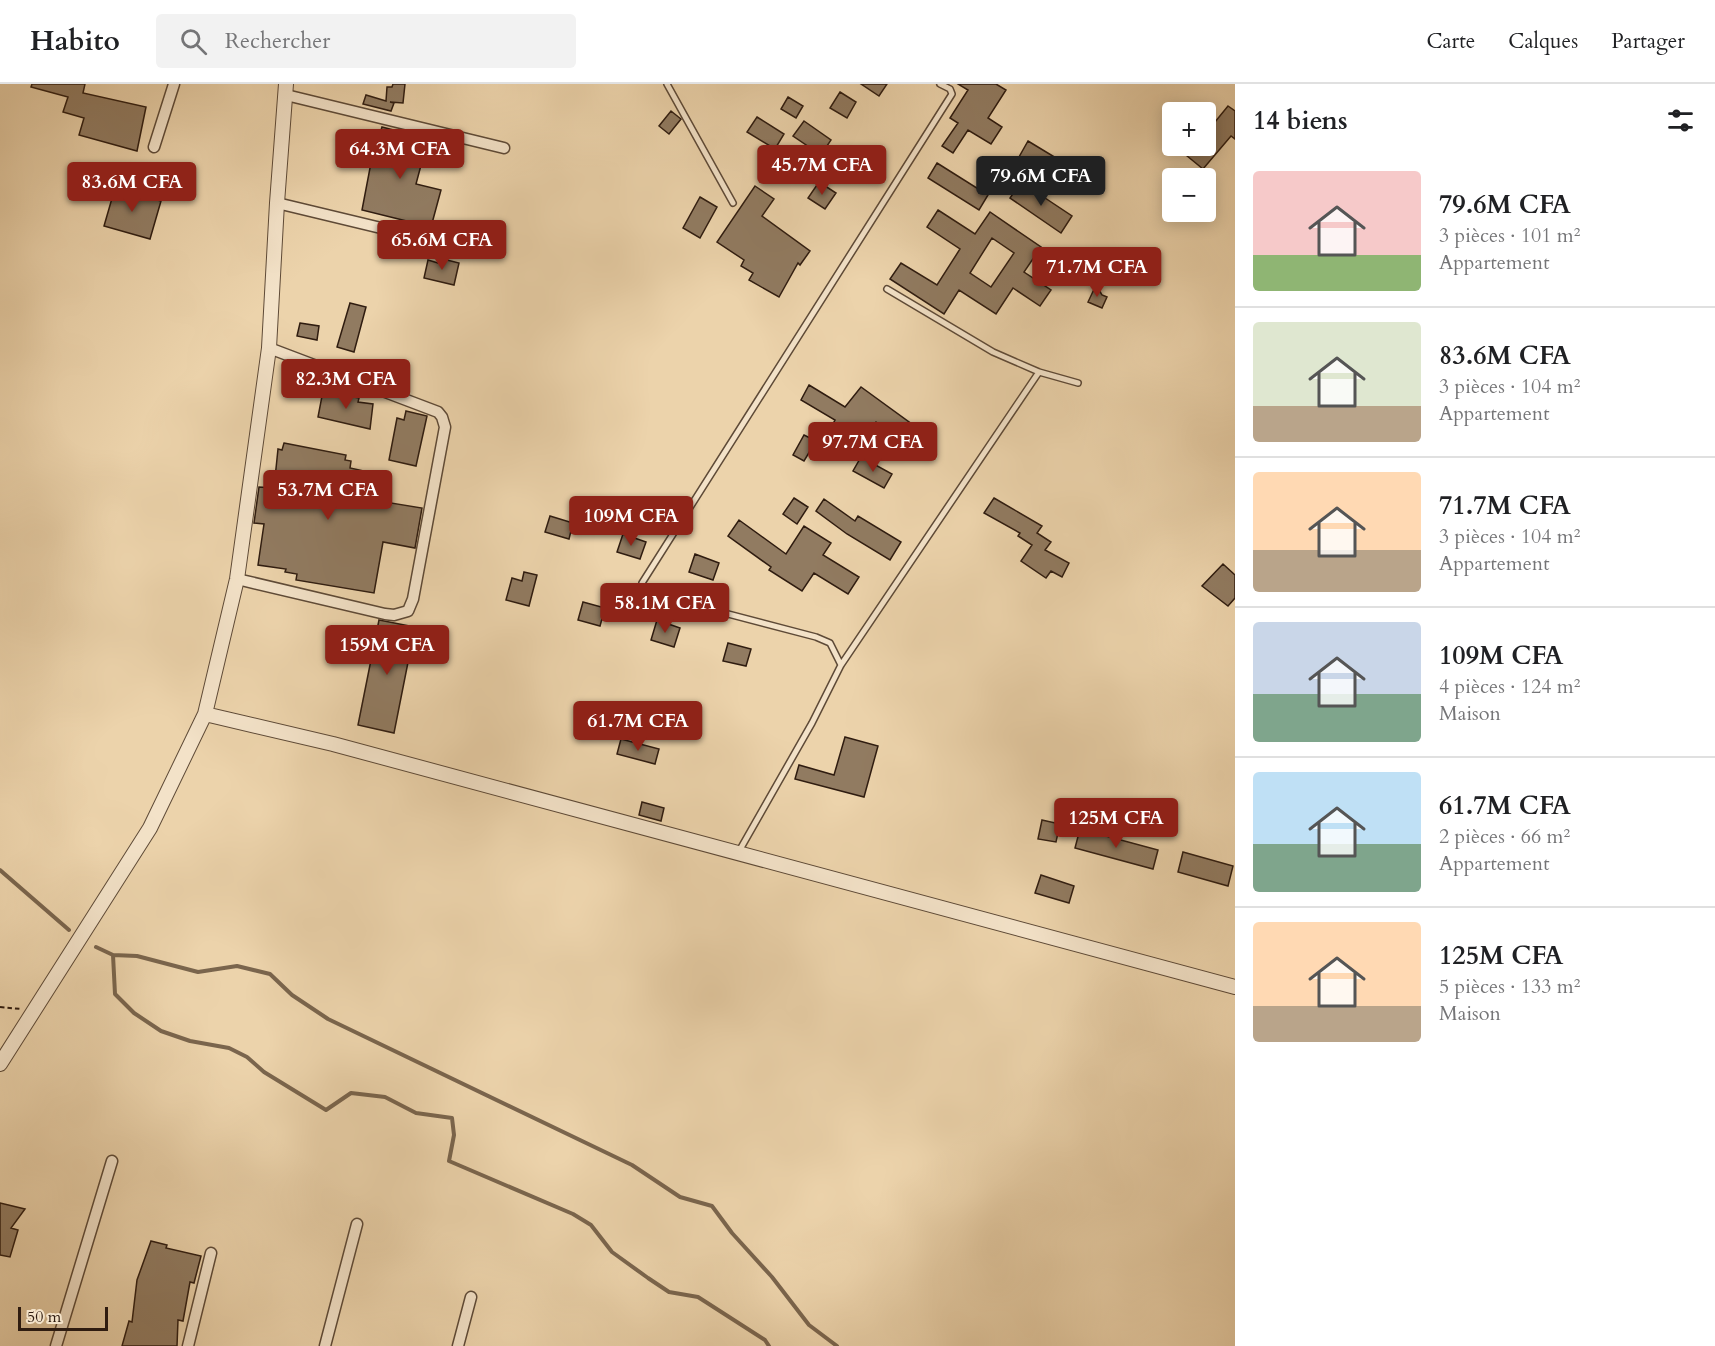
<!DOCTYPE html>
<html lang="fr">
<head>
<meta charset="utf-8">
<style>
	:root { --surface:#fff; --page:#f2f2f2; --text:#202124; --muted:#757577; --line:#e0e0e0; --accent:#8f2418 }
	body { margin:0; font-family:Cardo,serif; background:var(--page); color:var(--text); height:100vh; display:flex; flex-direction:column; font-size:22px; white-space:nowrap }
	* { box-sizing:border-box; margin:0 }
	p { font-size:20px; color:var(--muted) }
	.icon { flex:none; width:33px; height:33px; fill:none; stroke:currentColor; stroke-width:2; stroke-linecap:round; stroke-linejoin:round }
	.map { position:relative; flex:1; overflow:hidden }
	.sheet { display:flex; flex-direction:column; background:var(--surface); width:480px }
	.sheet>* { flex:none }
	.controls { position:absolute; left:1162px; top:18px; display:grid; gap:12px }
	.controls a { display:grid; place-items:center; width:54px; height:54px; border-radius:6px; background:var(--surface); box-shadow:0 3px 15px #0003; font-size:30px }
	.scale { position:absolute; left:18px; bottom:15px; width:90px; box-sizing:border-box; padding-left:6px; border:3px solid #2f1c10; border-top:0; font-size:16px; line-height:21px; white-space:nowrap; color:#2f1c10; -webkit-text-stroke:4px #f3e2c8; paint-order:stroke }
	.price { position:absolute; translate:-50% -51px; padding:0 14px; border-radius:6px; background:var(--accent); color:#fff; font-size:20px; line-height:39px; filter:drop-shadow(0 2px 3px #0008) }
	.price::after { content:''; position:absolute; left:50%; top:36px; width:18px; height:14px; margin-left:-9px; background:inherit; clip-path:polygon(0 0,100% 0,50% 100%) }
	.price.selected { background:#222; color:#fff }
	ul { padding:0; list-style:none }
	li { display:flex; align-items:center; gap:18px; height:150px; padding:0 18px }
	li+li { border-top:2px solid var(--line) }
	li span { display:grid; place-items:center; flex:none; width:168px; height:120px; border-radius:6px; color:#555 }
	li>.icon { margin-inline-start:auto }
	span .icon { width:72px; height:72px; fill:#fffc; stroke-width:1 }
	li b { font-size:26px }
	h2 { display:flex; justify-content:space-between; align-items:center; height:72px; padding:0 18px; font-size:26px }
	header { display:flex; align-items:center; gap:36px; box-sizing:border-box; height:84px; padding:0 30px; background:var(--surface); border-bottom:2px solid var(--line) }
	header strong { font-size:28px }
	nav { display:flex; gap:33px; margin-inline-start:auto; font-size:21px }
	.search { width:420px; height:54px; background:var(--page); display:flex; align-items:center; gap:15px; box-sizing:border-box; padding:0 21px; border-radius:6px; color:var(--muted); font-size:22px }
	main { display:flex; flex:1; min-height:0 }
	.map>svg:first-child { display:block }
</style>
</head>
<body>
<header>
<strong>Habito</strong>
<div class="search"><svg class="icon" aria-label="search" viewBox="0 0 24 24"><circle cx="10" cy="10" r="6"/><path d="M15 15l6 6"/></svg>Rechercher</div>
<nav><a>Carte</a><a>Calques</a><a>Partager</a></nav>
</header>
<main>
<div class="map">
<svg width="1235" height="1262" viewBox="0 0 1235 1262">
	<rect width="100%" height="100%" fill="#ecd3ab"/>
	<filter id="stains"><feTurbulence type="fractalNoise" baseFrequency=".00333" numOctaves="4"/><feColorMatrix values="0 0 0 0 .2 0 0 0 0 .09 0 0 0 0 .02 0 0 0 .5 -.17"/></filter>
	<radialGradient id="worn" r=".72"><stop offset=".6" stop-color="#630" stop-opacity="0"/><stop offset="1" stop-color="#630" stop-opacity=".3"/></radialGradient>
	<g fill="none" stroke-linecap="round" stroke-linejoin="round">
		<path stroke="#7a654d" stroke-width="4" d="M0 786 69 846
			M96 863 113 871 137 872 198 888 237 882 270 890 292 911 328 935 632 1081 680 1113 712 1122 732 1149 772 1193 809 1241 837 1262
			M113 871 115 910 134 929 161 947 190 957 229 964 247 973 264 988 326 1026 351 1009 385 1013 416 1029 452 1034 454 1051 449 1077 573 1130 591 1141 612 1168 648 1194 669 1208 698 1213 765 1256 769 1262"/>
	</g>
	<path fill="#917b61" stroke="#2f1c10" stroke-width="1.5" fill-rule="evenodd" d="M32 0H85L83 9 146 23 137 67 79 51 84 34 63 28 68 13 31 3Z
		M393 0H405L403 19 390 18 394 19 391 27 363 20 366 11 386 17 387 3H392Z
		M861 0H887L879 12Z
		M958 0H996L1006 6 988 34 1002 43 991 60 968 46 953 69 942 62 958 39 950 34 968 6Z
		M840 8 856 18 847 34 830 24Z
		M788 13 803 22 796 34 781 25Z
		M1228 22 1235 27V55L1231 52 1203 85 1181 67 1186 62H1206V49Z
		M671 27 681 35 669 50 659 42Z
		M757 33 784 50 775 65 747 48Z
		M804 37 831 56 821 71 793 52Z
		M382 43 428 55 416 100 441 106 431 143 362 126 370 84Z
		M1028 57 1071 83 1061 99 1019 73Z
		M937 79 988 111 979 126 928 94Z
		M819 98 836 109 825 125 808 114Z
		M1021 98 1072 132 1061 149 1010 114Z
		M755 102 774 115 762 132 810 167 800 181 798 179 779 213 749 196 753 189 741 182 744 176 717 158Z
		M115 104 161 117 150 155 104 142Z
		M700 113 717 123 700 154 683 144Z
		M938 126 975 150 990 128 1041 163 1024 188 1051 206 1040 222 1013 204 996 230 959 206 944 230 890 195 901 179 937 201 960 165 927 143ZM992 154 1014 169 991 203 970 189Z
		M439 174 459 179 454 201 424 194 428 176 438 179Z
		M1096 201 1102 211 1107 213 1102 224 1088 218Z
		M350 219 366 223 354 268 337 263Z
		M300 239 319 242 317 256 297 252Z
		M809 301 845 323 861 303 920 346 909 361 876 338 856 371 826 353 835 336 801 316Z
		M323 307 359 314 358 318 373 320 370 345 318 333Z
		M406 327 427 332 416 382 389 376 397 334 404 336Z
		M804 351 816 357 804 377 793 371Z
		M284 359 346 371 345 376 351 377 350 384 364 387 360 414 422 424 415 464 383 458 374 509 296 496 297 490 285 488 286 485 258 481 264 440 254 439 259 403 274 404 278 365 282 366Z
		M861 373 892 390 884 404 853 387Z
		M794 414 808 423 797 440 783 430Z
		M994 414 1042 442 1037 449 1051 458 1045 466 1069 479 1062 493 1051 487 1046 494 1021 477 1032 461 1018 452 1020 449 984 429Z
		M824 415 855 437 858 432 901 458 890 476 847 450 816 427Z
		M550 432 573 439 569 455 545 448Z
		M739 436 786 470 804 442 831 459 823 471 859 493 848 510 814 489 802 507 769 486 771 483 728 452Z
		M623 450 646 458 640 475 617 468Z
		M695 470 719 479 713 496 689 488Z
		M1223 480 1235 491V514L1228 522 1202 502Z
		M524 488 537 491 529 522 506 516 512 494 522 497Z
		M583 518 605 524 600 542 578 536Z
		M379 536 415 543 394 649 358 641Z
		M657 536 680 544 674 563 651 556Z
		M728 559 751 565 746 582 723 577Z
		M845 653 878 662 864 713 795 695 799 681 834 691Z
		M621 655 659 665 655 680 617 670Z
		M642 718 664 724 661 737 639 731Z
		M1042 736 1060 740 1056 758 1038 755Z
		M1080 745 1158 766 1153 785 1075 764Z
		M1183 768 1233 782 1228 802 1178 788Z
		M1041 791 1074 802 1069 819 1035 809Z
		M0 1119 25 1125 11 1144 18 1146 10 1173 0 1171Z
		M151 1157 167 1161 166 1164 201 1172 194 1199 190 1198 183 1237 178 1236 177 1262H122L129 1237 132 1238 137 1196Z"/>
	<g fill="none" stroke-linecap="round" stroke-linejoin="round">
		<defs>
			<path id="service" d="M667 0 733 119
				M887 205 993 268 1039 288 1078 299
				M841 581 830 559 816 553 648 509 642 499 952 10 950 5 940 0
				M738 769 812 639 841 581 1039 288"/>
			<path id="minor" d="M286 11 504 64
				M154 63 174 0
				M277 119 481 168
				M237 495 385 530 394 531 408 527 413 515 445 343 442 333 438 328 269 264
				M56 1262 112 1077
				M188 1262 211 1169
				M325 1262 357 1140
				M458 1262 471 1213"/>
			<path id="tertiary" d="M205 630 333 660 1235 903
				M0 980 150 744 205 630 237 495 269 264 277 119 286 0"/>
		</defs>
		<use href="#service" stroke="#5e4a37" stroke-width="8"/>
		<use href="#minor" stroke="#5e4a37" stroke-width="13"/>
		<use href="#tertiary" stroke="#5e4a37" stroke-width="16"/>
		<path stroke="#2f1c10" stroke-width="2" stroke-dasharray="4.5 3" stroke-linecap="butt" d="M0 923 21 925"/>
		<use href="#service" stroke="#f3e2c8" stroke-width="5"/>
		<use href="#minor" stroke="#f3e2c8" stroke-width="10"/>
		<use href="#tertiary" stroke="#f3e2c8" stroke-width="14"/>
	</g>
	<rect width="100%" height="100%" filter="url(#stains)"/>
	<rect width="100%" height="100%" fill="url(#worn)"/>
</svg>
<div class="controls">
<a>+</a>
<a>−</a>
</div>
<div class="scale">50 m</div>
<b class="price" style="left:400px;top:96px">64.3M CFA</b>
<b class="price" style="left:822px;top:112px">45.7M CFA</b>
<b class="price selected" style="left:1041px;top:123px">79.6M CFA</b>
<b class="price" style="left:132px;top:129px">83.6M CFA</b>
<b class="price" style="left:442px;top:187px">65.6M CFA</b>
<b class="price" style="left:1097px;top:214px">71.7M CFA</b>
<b class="price" style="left:346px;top:326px">82.3M CFA</b>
<b class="price" style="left:873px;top:389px">97.7M CFA</b>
<b class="price" style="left:328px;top:437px">53.7M CFA</b>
<b class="price" style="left:631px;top:463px">109M CFA</b>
<b class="price" style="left:665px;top:550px">58.1M CFA</b>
<b class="price" style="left:387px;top:592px">159M CFA</b>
<b class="price" style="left:638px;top:668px">61.7M CFA</b>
<b class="price" style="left:1116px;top:765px">125M CFA</b>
</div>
<section class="sheet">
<h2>14 biens<svg class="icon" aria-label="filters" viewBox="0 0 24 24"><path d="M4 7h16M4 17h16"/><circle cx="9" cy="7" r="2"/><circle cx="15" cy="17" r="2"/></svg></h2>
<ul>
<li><span style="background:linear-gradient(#f6c9c9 70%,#8fb573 0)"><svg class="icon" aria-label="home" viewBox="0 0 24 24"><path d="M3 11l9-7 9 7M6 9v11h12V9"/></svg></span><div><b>79.6M CFA</b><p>3 pièces · 101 m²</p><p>Appartement</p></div></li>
<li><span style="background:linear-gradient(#dfe7d0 70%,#b9a48a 0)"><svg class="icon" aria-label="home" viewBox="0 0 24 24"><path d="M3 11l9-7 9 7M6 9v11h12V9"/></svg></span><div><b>83.6M CFA</b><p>3 pièces · 104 m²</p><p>Appartement</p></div></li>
<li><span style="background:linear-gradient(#ffd9b3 65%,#b9a48a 0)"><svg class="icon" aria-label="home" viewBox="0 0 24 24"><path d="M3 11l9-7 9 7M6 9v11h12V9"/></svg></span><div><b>71.7M CFA</b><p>3 pièces · 104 m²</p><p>Appartement</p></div></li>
<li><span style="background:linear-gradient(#c9d6e8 60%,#7fa58c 0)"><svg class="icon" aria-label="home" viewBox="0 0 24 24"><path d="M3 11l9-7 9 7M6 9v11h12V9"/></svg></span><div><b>109M CFA</b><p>4 pièces · 124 m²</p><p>Maison</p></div></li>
<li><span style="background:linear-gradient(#bfe0f5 60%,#7fa58c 0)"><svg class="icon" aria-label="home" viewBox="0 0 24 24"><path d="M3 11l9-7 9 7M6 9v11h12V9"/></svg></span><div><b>61.7M CFA</b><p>2 pièces · 66 m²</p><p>Appartement</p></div></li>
<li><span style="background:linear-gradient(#ffd9b3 70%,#b9a48a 0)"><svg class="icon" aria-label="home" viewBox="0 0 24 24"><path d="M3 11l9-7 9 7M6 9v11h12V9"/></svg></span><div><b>125M CFA</b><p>5 pièces · 133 m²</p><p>Maison</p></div></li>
</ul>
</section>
</main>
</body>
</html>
